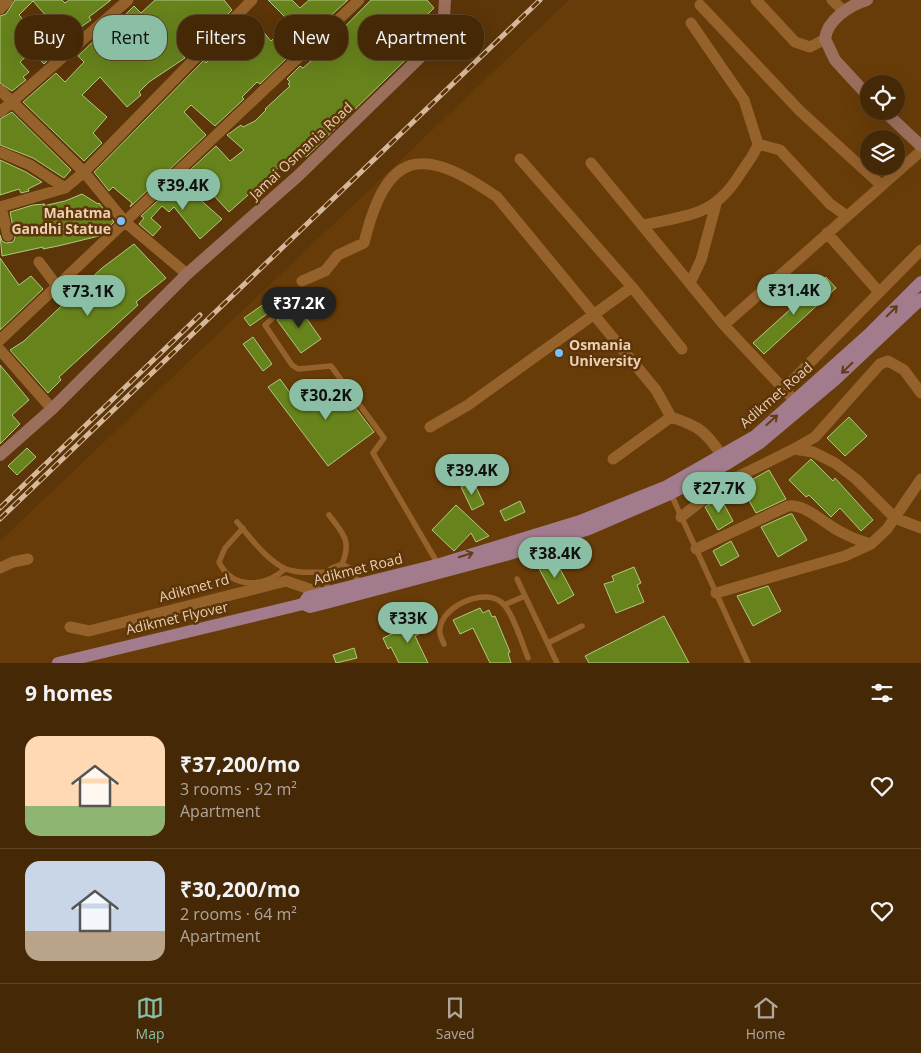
<!DOCTYPE html>
<html lang="en">
<head>
<meta charset="utf-8">
<style>
	:root { --surface:#452806; --page:#4c3010; --text:#f1f3f6; --muted:#b0a69b; --line:#5d4428; --accent:#8abfa5 }
	body { margin:0; font-family:"Open Sans",sans-serif; background:var(--page); color:var(--text); height:100vh; display:flex; flex-direction:column; font-size:19px; white-space:nowrap }
	* { box-sizing:border-box; margin:0 }
	p { font-size:16px; color:var(--muted) }
	.icon { flex:none; width:28px; height:28px; fill:none; stroke:currentColor; stroke-width:2; stroke-linecap:round; stroke-linejoin:round }
	.map { position:relative; height:663px; overflow:hidden }
	.panel { display:flex; flex-direction:column; background:var(--surface); flex:1 }
	.panel>* { flex:none }
	.guide { position:absolute; left:15px; top:15px; width:500px; height:45px; display:flex; gap:10px }
	.tools { position:absolute; left:860px; top:75px; display:grid; gap:10px }
	.tools a { display:grid; place-items:center; width:45px; height:45px; border-radius:50%; background:var(--surface); box-shadow:0 5px 20px #0002,0 0 0 1px var(--line); font-size:25px }
	.price { position:absolute; translate:-50% -42px; padding:0 11px; border-radius:18px; background:var(--accent); color:#111; font-size:16px; line-height:32px; filter:drop-shadow(0 1px 2px #0008) }
	.price::after { content:''; position:absolute; left:50%; top:30px; width:15px; height:11px; margin-left:-8px; background:inherit; clip-path:polygon(0 0,100% 0,50% 100%) }
	.price.current { background:#222; color:#fff }
	ul { padding:0; list-style:none }
	li { display:flex; align-items:center; gap:15px; height:125px; padding:0 25px }
	li+li { border-top:1px solid var(--line) }
	li span { display:grid; place-items:center; flex:none; width:140px; height:100px; border-radius:15px; color:#555 }
	li>.icon { margin-inline-start:auto }
	span .icon { width:60px; height:60px; fill:#fffc; stroke-width:1 }
	li b { font-size:21px }
	h2 { display:flex; justify-content:space-between; align-items:center; height:60px; padding:0 25px; font-size:21px }
	.chip { padding:0 18px; border-radius:20px; background:var(--surface); box-shadow:0 5px 20px #0002,0 0 0 1px var(--line); font-size:18px; line-height:45px }
	.chip.current { background:var(--accent); color:#111 }
	.dock { display:flex; justify-content:space-around; align-items:center; height:70px; border-top:1px solid var(--line); background:var(--surface); font-size:14px; color:var(--muted) }
	.dock a { display:grid; justify-items:center; gap:2px }
	.dock .current { color:var(--accent) }
	.map>svg:first-child { display:block }
</style>
</head>
<body>
<div class="map">
<svg width="921" height="663" viewBox="0 0 921 663">
	<rect width="100%" height="100%" fill="#5c3508"/>
	<path fill="#673c08" fill-rule="evenodd" d="M569 0H921V663H0V541ZM869 84H896V111H869ZM869 139H896V166H869Z"/>
	<path fill="#67831c" stroke="#b0c982" fill-rule="evenodd" d="M15 0H62L65 3 69 0H111L89 17 91 20 74 32 76 35 53 53 54 54 44 64 32 51 20 62 29 72 23 77 26 80 12 91 0 83V16L6 14ZM33 1 48 18 34 31 19 15Z
		M155 0H224L232 10 218 24 190 43 191 45 181 52 185 58 149 82 139 92 141 95 127 107 100 77 82 95 107 117 93 133 102 143 84 161 23 102 56 73 65 82 84 62 78 56 108 27 114 31 127 18 124 16 134 6 141 13Z
		M268 0H292L300 8 309 0H348L306 38Z
		M371 0H427L434 8 415 27 427 39 306 157 301 152 289 165 285 162 229 212 190 170 216 146 230 161 244 150 227 135 241 125 243 127 255 121 266 110 265 109 290 86 288 84 290 82 287 79 300 66 303 68 310 62ZM390 23 402 35 388 45 378 34Z
		M250 16 271 41 273 39 290 55 260 84 257 82 242 97 244 99 215 126 191 105 184 112 206 135 130 207 132 203 113 187 109 191 94 172 204 60 206 63 225 44 223 41 227 36Z
		M12 112 71 170 64 178 33 158 0 145V119Z
		M0 160 26 172 42 182 28 189 29 191 21 193 19 189 0 195Z
		M179 181 222 219 200 239 174 207 169 212 162 206 151 218 161 227 153 236 139 224 144 218 141 216Z
		M82 194 98 204 99 203 114 222 99 236 58 246 43 249V247L2 256 0 235 2 241 6 243 13 242 15 238 10 212 33 205 45 204 43 206 65 201Z
		M134 244 166 278 136 302 138 305 59 377 61 380 48 393 10 350 24 341 102 268Z
		M0 258 19 285 31 276 43 289 0 330Z
		M826 277 836 288 764 354 753 343Z
		M271 299 277 307 250 326 244 318Z
		M297 305 321 339 301 353 277 320Z
		M253 337 272 364 263 371 243 344Z
		M0 365 29 400 12 415 20 424 0 444Z
		M280 379 301 408 336 382 374 432 328 466 268 387Z
		M849 417 867 436 845 456 827 438Z
		M27 448 36 457 17 475 8 466Z
		M811 459 833 481 835 478 873 520 861 531 840 508 831 517 809 495 806 497 789 480Z
		M769 470 786 499 756 513 741 486Z
		M473 481 484 504 472 510 461 487Z
		M720 497 733 521 718 530 705 507Z
		M520 501 525 512 505 521 500 511Z
		M456 505 489 536 476 542 471 533 454 551 432 530Z
		M790 514H792L807 540 778 557 761 527Z
		M731 541 739 556 721 566 713 551Z
		M552 554 574 595 558 604 536 563Z
		M634 567 641 583 637 585 644 602 616 613 604 584 614 581 612 576Z
		M768 586 781 611 753 626 737 596Z
		M480 608 483 613 489 610 492 617 495 616 510 652 508 653 511 663H490L473 628 460 634 453 620Z
		M664 616 689 663H589L585 656Z
		M425 619 429 629 415 636 428 663H399L391 647 388 649 383 638Z
		M354 648 357 658 336 663 333 655Z"/>
	<g fill="none" stroke-linecap="round" stroke-linejoin="round">
		<path stroke="#96622b" stroke-width="5.5" d="M281 311 265 325 292 365 298 369 331 366 384 438 373 453 438 564
			M671 494 748 663
			M329 515C343 533 352 541 342 564
			M237 522C251 538 267 561 286 569 299 574 313 572 326 572
			M243 528 225 548 219 562C232 590 265 587 285 569
			M517 579 557 663
			M329 592 324 578C327 569 333 567 342 564L353 570 359 584
			M504 605 525 596
			M548 643 582 626
			M444 644C442 640 439 634 440 629 441 606 488 585 504 605 514 616 522 643 528 658"/>
		<path stroke="#96622b" stroke-width="11" d="M756 0 795 42 810 47 825 39
			M832 0 844 11
			M700 5 800 111 881 185
			M0 9 8 0
			M691 23 744 100 758 144
			M0 90 84 172 125 222 187 274
			M0 112 128 0
			M0 152 30 165 65 188
			M520 159 632 287 682 349
			M591 163 724 325 794 400
			M0 207 65 188 84 172 252 0
			M1 207 8 236
			M644 225C692 214 715 216 742 171 748 162 755 154 758 144L780 150 830 204 847 216
			M827 233 879 292
			M39 262 57 286
			M302 281 325 271 338 255 364 243C387 149 422 145 497 197L656 390 671 417C698 426 706 431 722 456
			M690 283 701 260 716 204
			M724 325 921 151
			M0 340 359 0
			M0 350 52 409
			M784 389 921 250
			M430 427 468 405 632 287
			M794 449 815 437 880 364 888 361 904 370 921 393
			M613 459 671 417
			M681 517 723 484 794 449 813 452 835 463 856 479 895 518 921 528
			M696 549 788 506C807 504 824 524 841 532 850 537 860 541 871 544
			M0 568 13 562 28 559
			M716 593 845 556 871 544 887 529 921 479
			M70 627 89 631 286 581 324 594"/>
		<path stroke="#9c6f5c" stroke-width="12" d="M867 0C850 5 827 20 825 39L835 60 869 97
			M884 111 921 146
			M0 455 52 409 187 274 299 175 443 35 445 0"/>
		<path stroke="#a27c8d" stroke-width="12" d="M303 604 308 597 440 564 580 521 667 486 755 436 869 334 921 282
			M303 604 310 607 326 603 506 555 589 529 670 494 727 464 760 443 835 380 921 299
			M58 663 303 604"/>
		<defs>
			<path id="rail" d="M0 508 200 315
				M0 519 540 0"/>
		</defs>
		<use href="#rail" stroke="#d5b799" stroke-width="5"/>
		<use href="#rail" stroke="#5c3508" stroke-width="3" stroke-dasharray="9" stroke-linecap="butt"/>
	</g>
	<defs><path id="oneway-shaft" d="M-6 0H5M1.5-3L5.5 0L1.5 3" fill="none" stroke-width="1.6" stroke-linecap="round" stroke-linejoin="round" transform="scale(1.25)"/></defs>
	<g stroke="#633c15">
		<use href="#oneway-shaft" transform="translate(892 311) rotate(-44)"/>
		<use href="#oneway-shaft" transform="translate(847 368) rotate(136)"/>
		<use href="#oneway-shaft" transform="translate(772 420) rotate(-42)"/>
		<use href="#oneway-shaft" transform="translate(466 555) rotate(-18)"/>
	</g>
	<g fill="#79bff8" stroke="#5c3508" stroke-width="2">
		<circle cx="121" cy="221" r="5"/>
		<circle cx="559" cy="353" r="5"/>
	</g>
	<g text-anchor="middle" stroke-width="5" stroke-linejoin="round" paint-order="stroke">
		<g font-size="14" fill="#eccfb4" stroke="#5c3508">
			<text transform="translate(301 151) rotate(-43)" y="5">Jamai Osmania Road</text>
			<text transform="translate(776 395) rotate(-41)" y="5">Adikmet Road</text>
			<text transform="translate(358 569) rotate(-14)" y="5">Adikmet Road</text>
			<text transform="translate(194 588) rotate(-15)" y="5">Adikmet rd</text>
			<text transform="translate(177 618) rotate(-13)" y="5">Adikmet Flyover</text>
		</g>
		<g font-size="14" font-weight="bold" fill="#eccfb4" stroke="#5c3508" text-anchor="end">
			<text x="111" y="218">Mahatma<tspan x="111" dy="16">Gandhi Statue</tspan></text>
			<text x="569" y="350" text-anchor="start">Osmania<tspan x="569" dy="16">University</tspan></text>
		</g>
	</g>
</svg>
<div class="tools">
<a><svg class="icon" aria-label="locate" viewBox="0 0 24 24"><circle cx="12" cy="12" r="6"/><path d="M12 2v4M12 18v4M2 12h4M18 12h4"/></svg></a>
<a><svg class="icon" aria-label="layers" viewBox="0 0 24 24"><path d="M12 4l9 5-9 5-9-5zM3 14l9 5 9-5"/></svg></a>
</div>
<b class="price" style="left:183px;top:211px">₹39.4K</b>
<b class="price" style="left:794px;top:316px">₹31.4K</b>
<b class="price" style="left:88px;top:317px">₹73.1K</b>
<b class="price current" style="left:299px;top:329px">₹37.2K</b>
<b class="price" style="left:326px;top:421px">₹30.2K</b>
<b class="price" style="left:472px;top:496px">₹39.4K</b>
<b class="price" style="left:719px;top:514px">₹27.7K</b>
<b class="price" style="left:555px;top:579px">₹38.4K</b>
<b class="price" style="left:408px;top:644px">₹33K</b>
<div class="guide">
<a class="chip">Buy</a>
<a class="chip current">Rent</a>
<a class="chip">Filters</a>
<a class="chip">New</a>
<a class="chip">Apartment</a>
</div>
</div>
<section class="panel">
<h2>9 homes<svg class="icon" aria-label="filters" viewBox="0 0 24 24"><path d="M4 7h16M4 17h16"/><circle cx="9" cy="7" r="2"/><circle cx="15" cy="17" r="2"/></svg></h2>
<ul>
<li><span style="background:linear-gradient(#ffd9b3 70%,#8fb573 0)"><svg class="icon" aria-label="home" viewBox="0 0 24 24"><path d="M3 11l9-7 9 7M6 9v11h12V9"/></svg></span><div><b>₹37,200/mo</b><p>3 rooms · 92 m²</p><p>Apartment</p></div><svg class="icon" aria-label="heart" viewBox="0 0 24 24"><path d="M12 20l-8-8c-3-5 5-10 8-4 3-6 11-1 8 4z"/></svg></li>
<li><span style="background:linear-gradient(#c9d6e8 70%,#b9a48a 0)"><svg class="icon" aria-label="home" viewBox="0 0 24 24"><path d="M3 11l9-7 9 7M6 9v11h12V9"/></svg></span><div><b>₹30,200/mo</b><p>2 rooms · 64 m²</p><p>Apartment</p></div><svg class="icon" aria-label="heart" viewBox="0 0 24 24"><path d="M12 20l-8-8c-3-5 5-10 8-4 3-6 11-1 8 4z"/></svg></li>
</ul>
</section>
<nav class="dock">
<a class="current"><svg class="icon" aria-label="map" viewBox="0 0 24 24"><path d="M3 6l6-2 6 2 6-2v14l-6 2-6-2-6 2zM9 4v14M15 6v14"/></svg>Map</a>
<a><svg class="icon" aria-label="saved" viewBox="0 0 24 24"><path d="M7 4h10v16l-5-4-5 4z"/></svg>Saved</a>
<a><svg class="icon" aria-label="home" viewBox="0 0 24 24"><path d="M3 11l9-7 9 7M6 9v11h12V9"/></svg>Home</a>
</nav>
</body>
</html>
